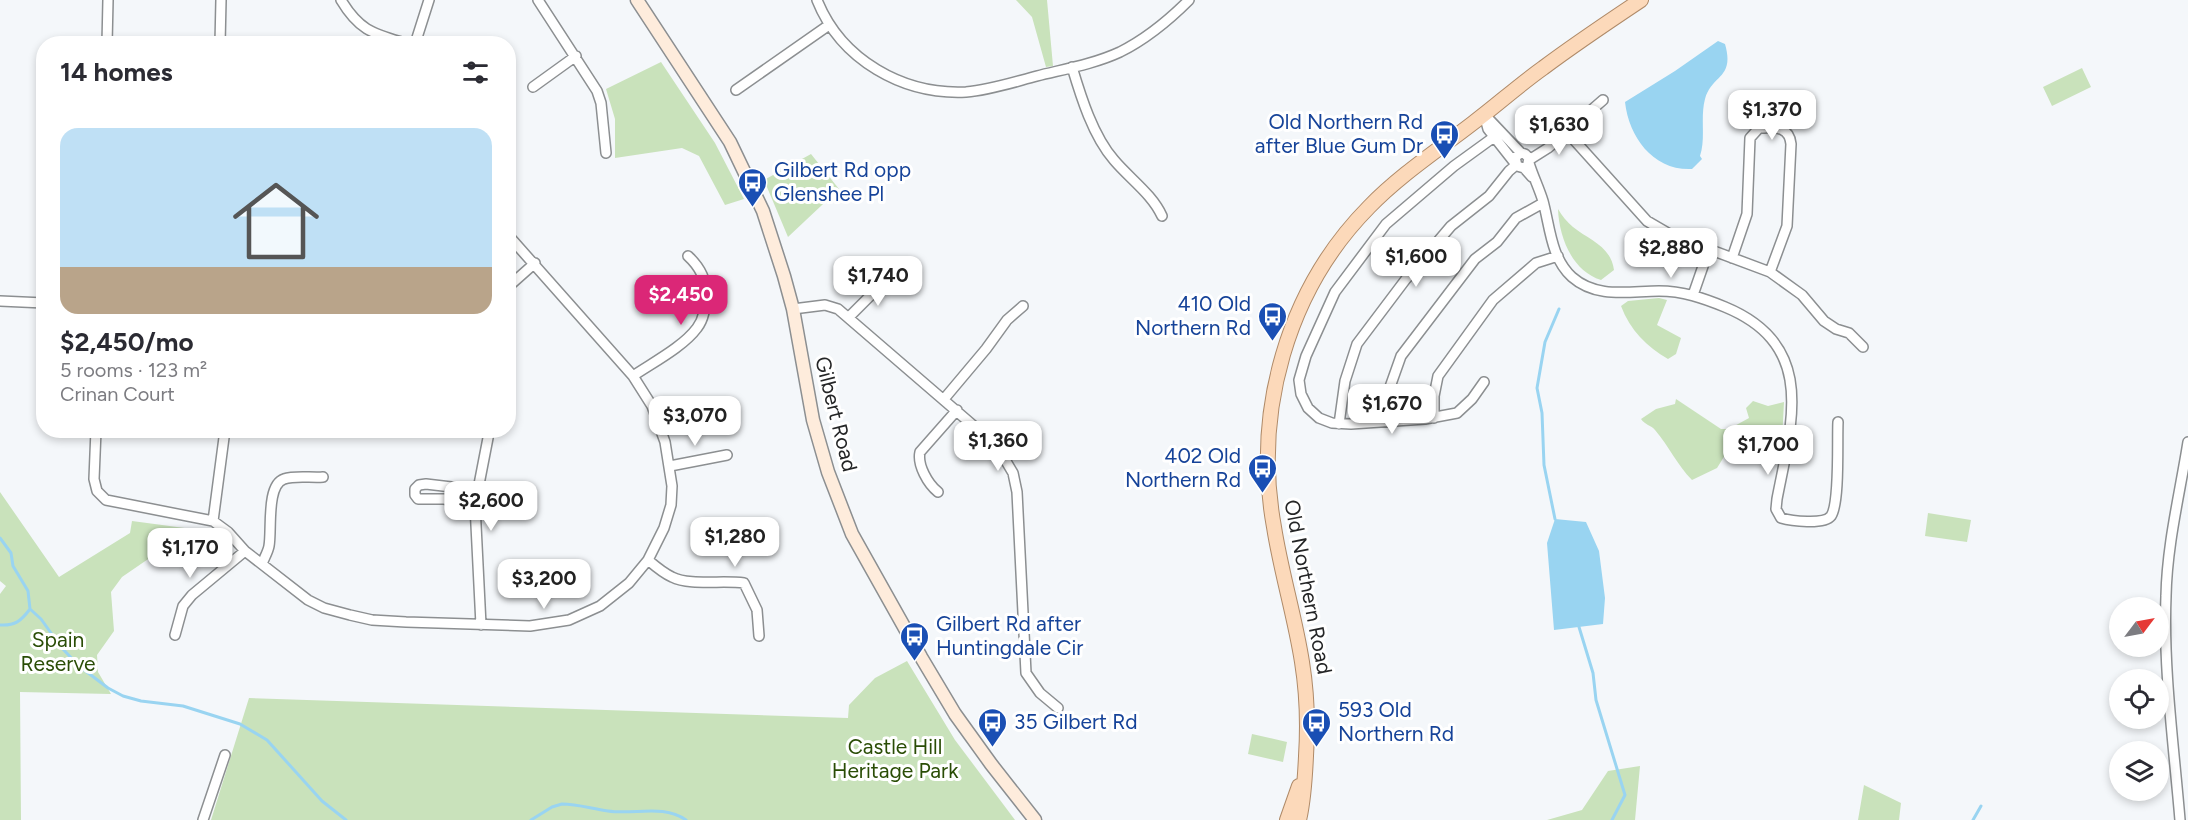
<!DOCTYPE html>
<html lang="en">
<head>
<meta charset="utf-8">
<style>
	:root { --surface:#fff; --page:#f7f7f7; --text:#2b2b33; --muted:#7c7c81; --line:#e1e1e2; --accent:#db2777 }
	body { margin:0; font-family:Figtree,sans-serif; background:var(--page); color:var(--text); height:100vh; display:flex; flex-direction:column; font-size:22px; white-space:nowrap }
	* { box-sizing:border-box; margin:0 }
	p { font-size:20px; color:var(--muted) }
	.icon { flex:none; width:33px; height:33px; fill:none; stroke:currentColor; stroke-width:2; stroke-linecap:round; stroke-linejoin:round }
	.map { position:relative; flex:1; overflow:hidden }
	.side { position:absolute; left:36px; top:36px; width:480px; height:402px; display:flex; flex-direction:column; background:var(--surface); border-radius:24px; box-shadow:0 3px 9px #0003 }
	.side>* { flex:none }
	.needle { width:39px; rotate:58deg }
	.fabs { position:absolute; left:2109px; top:597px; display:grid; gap:12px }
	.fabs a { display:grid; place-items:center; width:60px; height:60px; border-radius:50%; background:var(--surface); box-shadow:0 3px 9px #0003; font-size:30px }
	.price { position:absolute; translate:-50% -51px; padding:0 14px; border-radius:12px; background:#fff; color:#222; font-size:20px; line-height:39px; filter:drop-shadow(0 2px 3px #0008) }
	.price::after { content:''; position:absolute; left:50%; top:36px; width:18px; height:14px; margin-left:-9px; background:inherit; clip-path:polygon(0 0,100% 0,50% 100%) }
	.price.on { background:var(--accent); color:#fff }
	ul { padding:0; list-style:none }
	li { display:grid; align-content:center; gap:12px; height:318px; padding:0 24px }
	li+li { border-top:2px solid var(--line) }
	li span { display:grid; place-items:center; height:186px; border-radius:18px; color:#555 }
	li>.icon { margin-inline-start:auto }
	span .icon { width:108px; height:108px; fill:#fffc; stroke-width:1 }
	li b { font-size:26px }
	h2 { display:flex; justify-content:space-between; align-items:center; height:72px; padding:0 24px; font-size:26px }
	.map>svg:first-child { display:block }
</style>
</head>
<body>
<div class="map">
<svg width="2188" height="820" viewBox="0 0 2188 820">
	<rect width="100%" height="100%" fill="#f4f7fa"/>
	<path fill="#c9e2bb" d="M1016 0H1047L1053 66 1046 67 1032 17Z
		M661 62 715 143 744 199 725 205 699 156 682 148 615 158V119L606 89Z
		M2082 68 2091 87 2052 106 2043 87Z
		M811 154 839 189 788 237 764 180Z
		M1558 209C1562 216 1567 222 1573 227 1589 240 1611 246 1614 270L1601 280C1572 271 1559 237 1558 209Z
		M1659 298 1667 300 1657 325 1681 338 1676 354 1668 359C1647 347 1630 330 1621 306L1628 301Z
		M1676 399 1721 429H1729L1749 418 1746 408 1753 401 1768 406 1784 402 1782 440 1777 438 1776 445 1737 442 1730 447 1717 468 1692 480C1677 465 1669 446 1655 430 1651 425 1645 425 1641 419L1656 409 1675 404Z
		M0 492 59 577 130 533 132 521 192 529 122 577 111 592 114 631 97 655 98 672 111 694 20 692 21 820H0V594L6 586 0 581Z
		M1928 513 1971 520 1967 542 1925 536Z
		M907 661 955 740 1015 820H211L249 698 848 718 849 705 875 678Z
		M1252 734 1287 742 1283 762 1248 754Z
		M1640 766 1635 820H1547L1582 810 1608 771Z
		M1864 785 1901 803 1899 820H1858Z"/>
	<path fill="#99d4f1" d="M1718 41 1725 44C1735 79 1712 74 1705 99 1700 118 1706 138 1700 156L1702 159 1692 169C1654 171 1629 138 1625 102L1675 71Z
		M1555 519 1586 522 1599 551 1605 598 1603 624 1554 630 1547 543Z"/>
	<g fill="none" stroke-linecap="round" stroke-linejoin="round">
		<path stroke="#99d4f1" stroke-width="3" d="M1555 519 1544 465 1542 413 1537 388 1545 342 1559 309
			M0 538 11 553 13 566 28 591 30 609C21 621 15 626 0 625
			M30 609 41 619 61 647 79 666 108 688 123 696 141 701 183 706 240 724 267 740 322 801 346 820
			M1579 627 1593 673 1596 700 1625 795 1612 820
			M531 820 552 807 562 804C578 804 592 809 608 811 635 815 663 804 686 820
			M1973 820 1981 806"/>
		<defs>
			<path id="minor" d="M341 0C360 32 375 34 408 44
				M538 0 597 91 601 103 606 153
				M817 0C841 60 903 95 966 92 990 90 1014 82 1037 76 1065 69 1094 64 1120 52 1146 39 1169 20 1189 0
				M107 44 108 0
				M220 44 221 0
				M415 44 429 0
				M1072 67C1081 97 1093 136 1114 160 1130 179 1152 194 1162 216
				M533 87 576 56
				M736 90 829 25
				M1484 114 1488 129 1514 162
				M1484 114 1521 153
				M1566 131 1647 221 1671 235 1770 272 1802 295 1824 321 1836 329 1849 333 1863 347
				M1529 160 1548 148 1603 100
				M1528 163 1529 158 1525 154 1521 153 1515 157 1517 166 1524 168 1532 177
				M1529 163C1533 176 1539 188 1543 201 1550 227 1551 258 1572 277 1597 299 1629 291 1659 291 1683 291 1703 298 1725 307 1817 345 1792 421 1777 499L1776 509 1781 518C1791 521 1824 525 1831 516 1840 503 1837 440 1838 422
				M1732 258 1747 214 1750 138 1759 128C1774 128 1789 125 1791 144L1787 226 1770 272
				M508 287 535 263
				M1693 295 1709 249
				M0 301 44 303
				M793 309 825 305 838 309 997 446 1013 473 1017 492 1026 673 1040 693 1058 708
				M849 317 888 278
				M633 376C652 363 683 347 697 328 704 319 705 308 706 297 707 280 700 267 688 256
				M1484 382 1472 399 1457 413 1425 419 1351 424 1332 423 1319 418 1308 408 1301 394 1299 380 1306 356 1335 292 1386 224 1454 166 1494 137
				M944 399 986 349 1007 320 1023 306
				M1434 418V396L1438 376 1493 300 1536 263 1558 256
				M1390 422V387L1401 356 1475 259 1497 242 1516 218 1543 203
				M1339 424 1345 381 1357 344 1406 279 1451 226 1489 196 1509 171 1516 165
				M96 430 94 479 97 491 106 500 213 521 228 532 245 551 308 600 324 608 350 615 372 620 406 622 530 626 569 620 600 606 629 583 648 560 664 528 671 505 672 486 665 442 652 406 633 376 508 235
				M670 466 727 455
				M938 492C928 484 917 465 920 452L957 410
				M475 505 444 499H418L415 495V489L419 485 426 484 477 490
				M213 521 225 430
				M648 560C655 566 663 573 672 577 690 586 722 580 744 583L757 610 759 636
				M262 564C264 558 268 552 269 546 272 530 266 485 284 479 295 475 311 478 323 477
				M481 625 475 505 488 438
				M175 635 183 606 192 595 245 551
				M203 820 225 755
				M2180 820C2174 747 2163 668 2166 596 2167 544 2180 493 2188 442"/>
			<path id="secondary" d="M637 0 730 142 763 211 784 276 793 309 813 420 828 472 852 534 921 657 955 714 991 764 1035 820"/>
			<path id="primary" d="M1287 820 1299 786
				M1299 820C1304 799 1305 778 1306 756 1308 725 1307 693 1302 662 1295 617 1281 572 1274 527 1253 412 1287 290 1369 207 1400 175 1438 150 1473 123 1497 105 1519 85 1543 68 1575 44 1608 22 1641 0"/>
		</defs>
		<use href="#minor" stroke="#8c8f91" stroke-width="12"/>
		<use href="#secondary" stroke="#8c8f91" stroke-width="15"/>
		<use href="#primary" stroke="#af8a68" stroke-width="16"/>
		<use href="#minor" stroke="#fff" stroke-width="9"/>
		<use href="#secondary" stroke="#feecdc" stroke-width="12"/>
		<use href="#primary" stroke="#fcd9ba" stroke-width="14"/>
	</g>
	<defs>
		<symbol id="bus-pin" viewBox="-11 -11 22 30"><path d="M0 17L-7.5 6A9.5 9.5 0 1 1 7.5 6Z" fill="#1a4fb4" stroke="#fff"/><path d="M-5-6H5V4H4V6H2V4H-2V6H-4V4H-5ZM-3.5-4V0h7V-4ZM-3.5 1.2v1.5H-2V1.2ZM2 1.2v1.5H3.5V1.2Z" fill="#fff"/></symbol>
	</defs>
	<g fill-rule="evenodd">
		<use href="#bus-pin" x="1428" y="118" width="33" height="45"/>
		<use href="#bus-pin" x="736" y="166" width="33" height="45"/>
		<use href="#bus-pin" x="1256" y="300" width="33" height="45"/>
		<use href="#bus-pin" x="1246" y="452" width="33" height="45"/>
		<use href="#bus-pin" x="898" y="620" width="33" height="45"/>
		<use href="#bus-pin" x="976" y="706" width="33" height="45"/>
		<use href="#bus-pin" x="1300" y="706" width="33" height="45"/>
	</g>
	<g text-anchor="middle" stroke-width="6" stroke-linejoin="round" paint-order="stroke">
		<g font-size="21" fill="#164399" stroke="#fff" text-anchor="start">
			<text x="1423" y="129" text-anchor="end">Old Northern Rd<tspan x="1423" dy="24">after Blue Gum Dr</tspan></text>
			<text x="774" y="177">Gilbert Rd opp<tspan x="774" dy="24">Glenshee Pl</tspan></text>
			<text x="1251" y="311" text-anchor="end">410 Old<tspan x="1251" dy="24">Northern Rd</tspan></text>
			<text x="1241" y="463" text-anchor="end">402 Old<tspan x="1241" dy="24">Northern Rd</tspan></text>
			<text x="936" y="631">Gilbert Rd after<tspan x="936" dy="24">Huntingdale Cir</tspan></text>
			<text x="1338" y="717">593 Old<tspan x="1338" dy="24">Northern Rd</tspan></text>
			<text x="1014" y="729">35 Gilbert Rd</text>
		</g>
		<g font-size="21" fill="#242526" stroke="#fff">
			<text transform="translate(836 414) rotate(76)" y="7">Gilbert Road</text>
			<text transform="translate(1308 587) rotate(79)" y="7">Old Northern Road</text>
		</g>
		<g font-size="21" fill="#2a4d06" stroke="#fff">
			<text x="58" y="647">Spain<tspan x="58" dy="24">Reserve</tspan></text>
			<text x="895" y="754">Castle Hill<tspan x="895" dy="24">Heritage Park</tspan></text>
		</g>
	</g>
</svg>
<div class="fabs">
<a><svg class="needle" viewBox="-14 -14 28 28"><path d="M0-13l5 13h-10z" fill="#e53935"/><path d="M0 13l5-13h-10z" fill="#7c7c81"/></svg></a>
<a><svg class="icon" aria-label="locate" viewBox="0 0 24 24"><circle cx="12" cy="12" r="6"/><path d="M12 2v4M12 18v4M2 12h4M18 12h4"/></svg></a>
<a><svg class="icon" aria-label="layers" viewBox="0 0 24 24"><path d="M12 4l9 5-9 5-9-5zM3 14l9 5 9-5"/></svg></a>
</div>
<b class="price" style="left:1772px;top:141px">$1,370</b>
<b class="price" style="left:1559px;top:156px">$1,630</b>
<b class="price" style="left:1671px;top:279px">$2,880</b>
<b class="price" style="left:1416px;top:288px">$1,600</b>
<b class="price" style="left:878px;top:307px">$1,740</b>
<b class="price on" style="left:681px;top:326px">$2,450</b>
<b class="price" style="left:1392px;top:435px">$1,670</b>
<b class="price" style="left:695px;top:447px">$3,070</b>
<b class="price" style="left:998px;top:472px">$1,360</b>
<b class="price" style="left:1768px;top:476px">$1,700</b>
<b class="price" style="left:491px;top:532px">$2,600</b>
<b class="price" style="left:735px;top:568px">$1,280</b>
<b class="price" style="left:190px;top:579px">$1,170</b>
<b class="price" style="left:544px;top:610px">$3,200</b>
<section class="side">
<h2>14 homes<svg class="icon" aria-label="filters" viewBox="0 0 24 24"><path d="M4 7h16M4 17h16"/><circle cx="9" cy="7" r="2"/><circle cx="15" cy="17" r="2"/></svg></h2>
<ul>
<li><span style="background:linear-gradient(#bfe0f5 75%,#b9a48a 0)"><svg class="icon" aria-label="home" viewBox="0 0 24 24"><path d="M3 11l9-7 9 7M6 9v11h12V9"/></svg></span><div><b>$2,450/mo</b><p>5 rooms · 123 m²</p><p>Crinan Court</p></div></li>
</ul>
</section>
</div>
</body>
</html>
